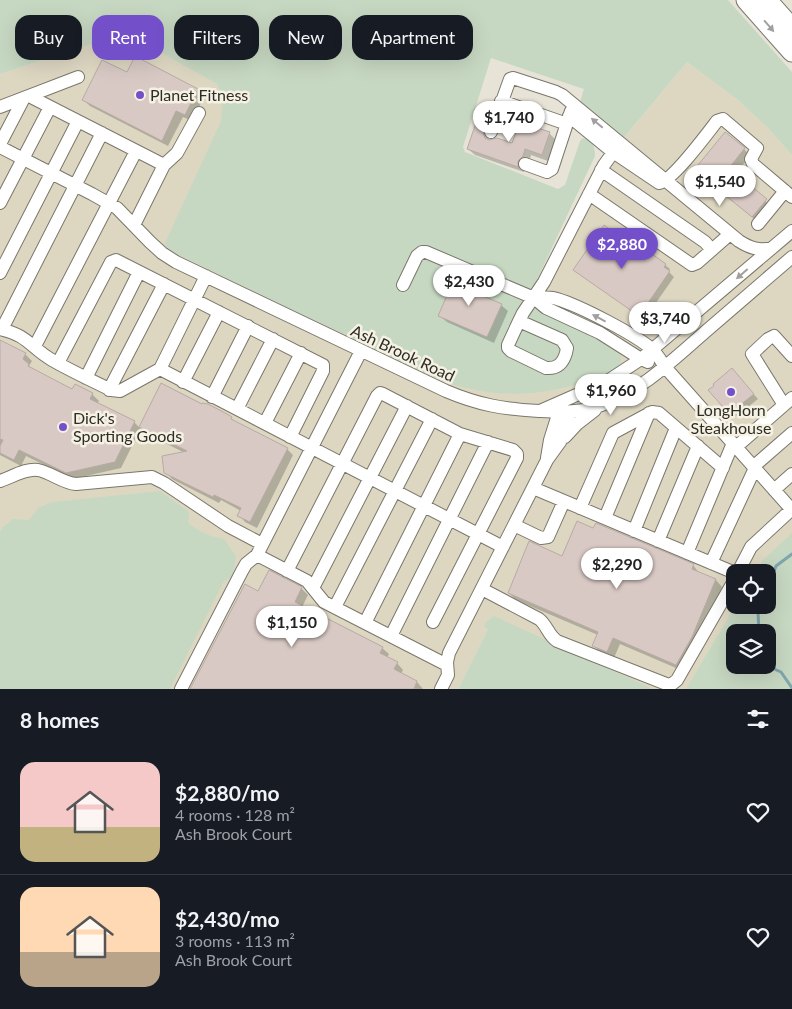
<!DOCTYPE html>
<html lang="en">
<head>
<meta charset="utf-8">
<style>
	:root { --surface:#171b24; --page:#242831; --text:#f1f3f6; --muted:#9ea1a6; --line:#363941; --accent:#7350ca }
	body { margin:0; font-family:Lato,sans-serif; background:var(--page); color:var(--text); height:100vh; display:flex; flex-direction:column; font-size:19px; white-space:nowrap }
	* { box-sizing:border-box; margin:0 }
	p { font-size:16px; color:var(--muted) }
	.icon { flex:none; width:28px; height:28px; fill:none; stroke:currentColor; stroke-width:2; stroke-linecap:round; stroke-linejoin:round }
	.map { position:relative; height:689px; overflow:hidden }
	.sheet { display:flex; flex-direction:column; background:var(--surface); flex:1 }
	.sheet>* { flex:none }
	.guide { position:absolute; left:15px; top:15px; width:500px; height:45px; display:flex; gap:10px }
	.controls { position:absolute; left:726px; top:564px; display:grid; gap:10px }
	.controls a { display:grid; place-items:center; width:50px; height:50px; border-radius:10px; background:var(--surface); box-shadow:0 5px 20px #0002; font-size:25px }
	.price { position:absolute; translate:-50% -42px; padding:0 11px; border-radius:18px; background:#fff; color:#222; font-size:16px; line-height:32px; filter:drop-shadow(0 1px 2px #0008) }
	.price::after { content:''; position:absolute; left:50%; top:30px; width:15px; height:11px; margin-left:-8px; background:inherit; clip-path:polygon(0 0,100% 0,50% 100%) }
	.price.selected { background:var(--accent); color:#fff }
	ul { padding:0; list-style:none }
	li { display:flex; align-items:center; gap:15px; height:125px; padding:0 20px }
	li+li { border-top:1px solid var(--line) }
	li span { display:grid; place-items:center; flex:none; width:140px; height:100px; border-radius:15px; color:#555 }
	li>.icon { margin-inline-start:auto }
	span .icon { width:60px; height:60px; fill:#fffc; stroke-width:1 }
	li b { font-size:21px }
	h2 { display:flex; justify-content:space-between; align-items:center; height:60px; padding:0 20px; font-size:21px }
	.tag { padding:0 18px; border-radius:15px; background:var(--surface); box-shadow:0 5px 20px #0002; font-size:18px; line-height:45px }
	.tag.selected { background:var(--accent); color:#fff }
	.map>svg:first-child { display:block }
</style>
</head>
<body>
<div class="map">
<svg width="792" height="689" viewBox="0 0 792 689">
	<rect width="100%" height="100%" fill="#e7e3d6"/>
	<path fill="#ddd7c2" d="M126 33 237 95 425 373 471 389 517 394 534 298 620 143 687 62 738 100 766 126 792 155V554L768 572H735V605H742L695 689H644L492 621 458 689H89L0 644V74Z"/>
	<path fill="#c7d8c2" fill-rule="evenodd" d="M0 0H728L792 72V155L766 126 738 100 687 62 623 139 579 105 584 89 491 58 463 147 465 152 558 189 565 185 580 141 583 138C593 140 595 147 595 156L535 284 531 288 534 298 565 320 619 350C627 367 611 372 598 377 557 393 514 399 471 389 432 381 395 359 359 342 299 313 238 284 177 254L164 245 221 121 223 98 217 84 126 33 0 74Z
		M160 491 189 512 188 523C199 531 210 537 224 539L236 556 233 576 224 581 170 689H0V532L3 527 13 519 29 520 38 508 52 502Z
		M792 533V689H686L736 605H768V572H756L763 560ZM735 632H768V665H735Z
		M494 616 653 689H458L488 629 484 626 487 621Z"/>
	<path fill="#0003" d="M135 58 198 90 204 97 192 121 183 117 168 146 90 106 84 100 128 73Z
		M486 122 492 128 489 141 513 145 549 133 556 140 548 161 531 155 529 163 524 168V172L475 155 468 149Z
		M744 149 750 156 735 175 772 207 759 223 702 176Z
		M665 265 670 269 668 271 674 277 644 320 575 270Z
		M477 285 483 292 481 296 501 305 508 311 494 343 447 322 440 316Z
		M0 341 25 354 32 361 29 366 35 371 73 391 92 394 99 401 97 404 134 422 140 428 162 385 231 418 235 422 287 449 293 455 257 528 245 522 239 515 241 511 221 500 219 503 172 479 166 472 185 453 147 434 141 428 121 468 73 479 26 456 21 466 0 455Z
		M736 374 758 399 734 418 729 413 716 386Z
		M563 558 693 565 699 573 716 580 722 587 699 643 683 671 620 644 614 658 600 652 594 646 598 635 516 600 509 593Z
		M301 588 308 595 302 607 382 648 389 654 387 658 397 663 403 670 401 674 417 682 423 689H192L259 592Z"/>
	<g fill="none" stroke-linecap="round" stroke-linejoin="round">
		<path stroke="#7fa5ad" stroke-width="3" d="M768 588 776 566 792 554
			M759 632 758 612 761 605
			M765 665 781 672 792 688"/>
	</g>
	<path fill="#d8c9c4" stroke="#b8aaa5" d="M135 56 198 89 185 115 176 111 162 141 82 100 102 60 127 72Z
		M478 117 487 120 483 133 485 138 489 140 497 138 512 143 520 122 550 132 542 155 525 149 523 156 518 161V167L467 149Z
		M725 132 745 148 729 168 767 199 752 217 694 170Z
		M604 225 629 243 631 239 666 264 664 267 670 271 639 316 573 270Z
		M456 275 478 284 474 292 502 304 487 337 438 316Z
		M0 340 26 353 23 359 29 364 28 366 72 389 75 384 93 393 90 399 135 421 115 462 66 473 19 450 14 460 0 453V446L3 440 0 439Z
		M732 368 754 394 729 414 708 390 714 386 713 384Z
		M161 383 202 404V403L208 404 227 414 232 417 231 419 288 448 250 522 237 516 241 508 214 495 213 497 164 473 162 456 187 451 139 427Z
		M577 521 593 528 596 523 694 564 692 569 716 579 692 637 676 665 613 638 607 652 592 646 598 632 508 593 529 541 562 556Z
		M269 570 302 587 295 602 383 647 380 653 398 662 394 669 417 681 414 689H190L245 584 258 591Z"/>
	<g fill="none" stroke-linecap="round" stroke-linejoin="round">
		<defs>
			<path id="minor" d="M29 96 164 165
				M501 101 567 124
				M0 107 78 77
				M569 116 613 152 659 183C672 181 707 134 717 121L723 119 757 148 751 159 753 164 792 197
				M491 132 510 79 513 78 556 92 562 95 739 241C750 248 759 251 772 248
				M0 144 24 98
				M0 147 92 194 117 208 150 242 162 253 176 262 446 391C479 405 503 409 539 411 559 412 576 413 596 407 638 394 672 361 705 332 734 307 763 282 792 257
				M525 164 547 172 552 169 571 111
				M601 170 705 242 712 250
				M589 194 692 265 697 263 730 234
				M0 203 50 107
				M758 224 785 191
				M134 225 164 165 177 153 199 113
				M0 273 78 121
				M403 285 417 256 422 252H426L534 298 546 308 600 333 641 359 648 362
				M534 298C542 298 550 296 557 299 580 306 637 335 654 351 658 356 662 362 665 367L792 510
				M519 321 562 340 567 348 566 353C563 363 558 369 546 368L511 351 508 348V345C513 334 518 323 523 313L544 282 604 165 620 143
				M0 329C28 335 31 348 52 360 71 371 91 380 111 390L120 391 160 369 206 276
				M2 329 102 133
				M35 346 136 151
				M58 363 111 262 116 260 323 365V371L290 437
				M160 369 503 547
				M86 378 139 272
				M183 382 219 312
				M109 390 164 284
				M212 397 248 326
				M784 405 752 354 768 339 774 336 792 356
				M237 409 273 339
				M540 411 606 382 641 359 792 231
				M265 423 301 353
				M565 437 577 424 595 410
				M736 447 792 398
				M547 458 550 440 561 405
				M753 467 792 433
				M0 481C12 477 26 468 38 470 52 473 63 483 76 484L152 477 164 483 228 526 262 544
				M533 488 735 573
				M774 490 792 474
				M580 508 613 433 652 412 659 413 723 468
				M605 518 649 413
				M514 525 541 538 548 537 564 501
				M634 531 676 428
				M658 541 698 446
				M687 553 733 443
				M257 555 307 581 324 602 447 665
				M711 563 755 468
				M287 571 377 396 380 393 383 394 460 434 513 450 517 454V458L433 622
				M738 572 751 547 792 509
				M313 588 407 406
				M482 589 539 619C547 625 548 635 557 641L669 685 672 684 677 680 735 579
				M335 607 432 419
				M365 623 460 434
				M391 636 488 442
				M181 689 242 571 246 564 257 555 361 351
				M441 689 448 675 447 662 449 653 547 460 560 442 571 413"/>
			<path id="highway" d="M746 0 792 52
				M767 0 792 28"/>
		</defs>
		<use href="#minor" stroke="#7a776b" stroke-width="14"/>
		<use href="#highway" stroke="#7a776b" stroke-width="21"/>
		<use href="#minor" stroke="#fff" stroke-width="12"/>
		<use href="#highway" stroke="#fff" stroke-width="19"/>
	</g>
	<defs><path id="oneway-solid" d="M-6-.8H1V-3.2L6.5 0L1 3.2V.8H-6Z" transform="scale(1.25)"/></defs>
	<g fill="#a1a09e">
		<use href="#oneway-solid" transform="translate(769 26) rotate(49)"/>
		<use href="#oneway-solid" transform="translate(597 123) rotate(-140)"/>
		<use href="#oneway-solid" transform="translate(742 274) rotate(139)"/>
		<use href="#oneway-solid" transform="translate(599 318) rotate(-152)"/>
	</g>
	<g fill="#7350ca" stroke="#f5f1e3" stroke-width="2">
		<circle cx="140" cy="95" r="5"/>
		<circle cx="731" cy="392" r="5"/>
		<circle cx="63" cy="427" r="5"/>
	</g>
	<g text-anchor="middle" stroke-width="5" stroke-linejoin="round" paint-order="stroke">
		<g font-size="16" fill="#2e2c27" stroke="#f5f1e3" text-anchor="start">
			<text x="150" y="101">Planet Fitness</text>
			<text x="731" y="416" text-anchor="middle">LongHorn<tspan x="731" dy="18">Steakhouse</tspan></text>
			<text x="73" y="424">Dick's<tspan x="73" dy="18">Sporting Goods</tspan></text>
		</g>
		<g font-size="16" fill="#2e2c27" stroke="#f5f1e3">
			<text transform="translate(403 353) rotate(25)" y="6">Ash Brook Road</text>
		</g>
	</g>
</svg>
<div class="controls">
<a><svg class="icon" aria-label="locate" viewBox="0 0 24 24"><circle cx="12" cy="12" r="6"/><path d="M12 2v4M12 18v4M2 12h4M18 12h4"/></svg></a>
<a><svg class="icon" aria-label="layers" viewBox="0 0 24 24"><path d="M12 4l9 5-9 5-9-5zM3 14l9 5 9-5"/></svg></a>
</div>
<b class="price" style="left:509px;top:143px">$1,740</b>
<b class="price" style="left:720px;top:207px">$1,540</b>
<b class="price selected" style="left:622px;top:270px">$2,880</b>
<b class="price" style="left:469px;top:307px">$2,430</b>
<b class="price" style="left:665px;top:344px">$3,740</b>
<b class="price" style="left:611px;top:416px">$1,960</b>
<b class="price" style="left:617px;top:590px">$2,290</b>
<b class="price" style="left:292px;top:648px">$1,150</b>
<div class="guide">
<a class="tag">Buy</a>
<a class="tag selected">Rent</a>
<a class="tag">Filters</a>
<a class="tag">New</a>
<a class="tag">Apartment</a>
</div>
</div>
<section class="sheet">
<h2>8 homes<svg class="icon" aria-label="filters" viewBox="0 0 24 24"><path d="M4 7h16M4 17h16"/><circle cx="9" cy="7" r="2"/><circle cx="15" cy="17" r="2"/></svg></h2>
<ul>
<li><span style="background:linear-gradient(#f6c9c9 65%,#c2b280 0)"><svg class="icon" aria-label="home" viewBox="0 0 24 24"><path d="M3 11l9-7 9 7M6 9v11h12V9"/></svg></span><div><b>$2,880/mo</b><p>4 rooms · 128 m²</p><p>Ash Brook Court</p></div><svg class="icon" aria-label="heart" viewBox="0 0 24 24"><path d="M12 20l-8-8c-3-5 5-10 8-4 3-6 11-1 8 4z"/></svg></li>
<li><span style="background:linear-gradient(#ffd9b3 65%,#b9a48a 0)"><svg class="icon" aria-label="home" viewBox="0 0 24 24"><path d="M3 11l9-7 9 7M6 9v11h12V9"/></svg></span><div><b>$2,430/mo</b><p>3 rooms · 113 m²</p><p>Ash Brook Court</p></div><svg class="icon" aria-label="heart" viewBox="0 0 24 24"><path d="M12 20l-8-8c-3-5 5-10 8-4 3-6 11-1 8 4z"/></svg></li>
</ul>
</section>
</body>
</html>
